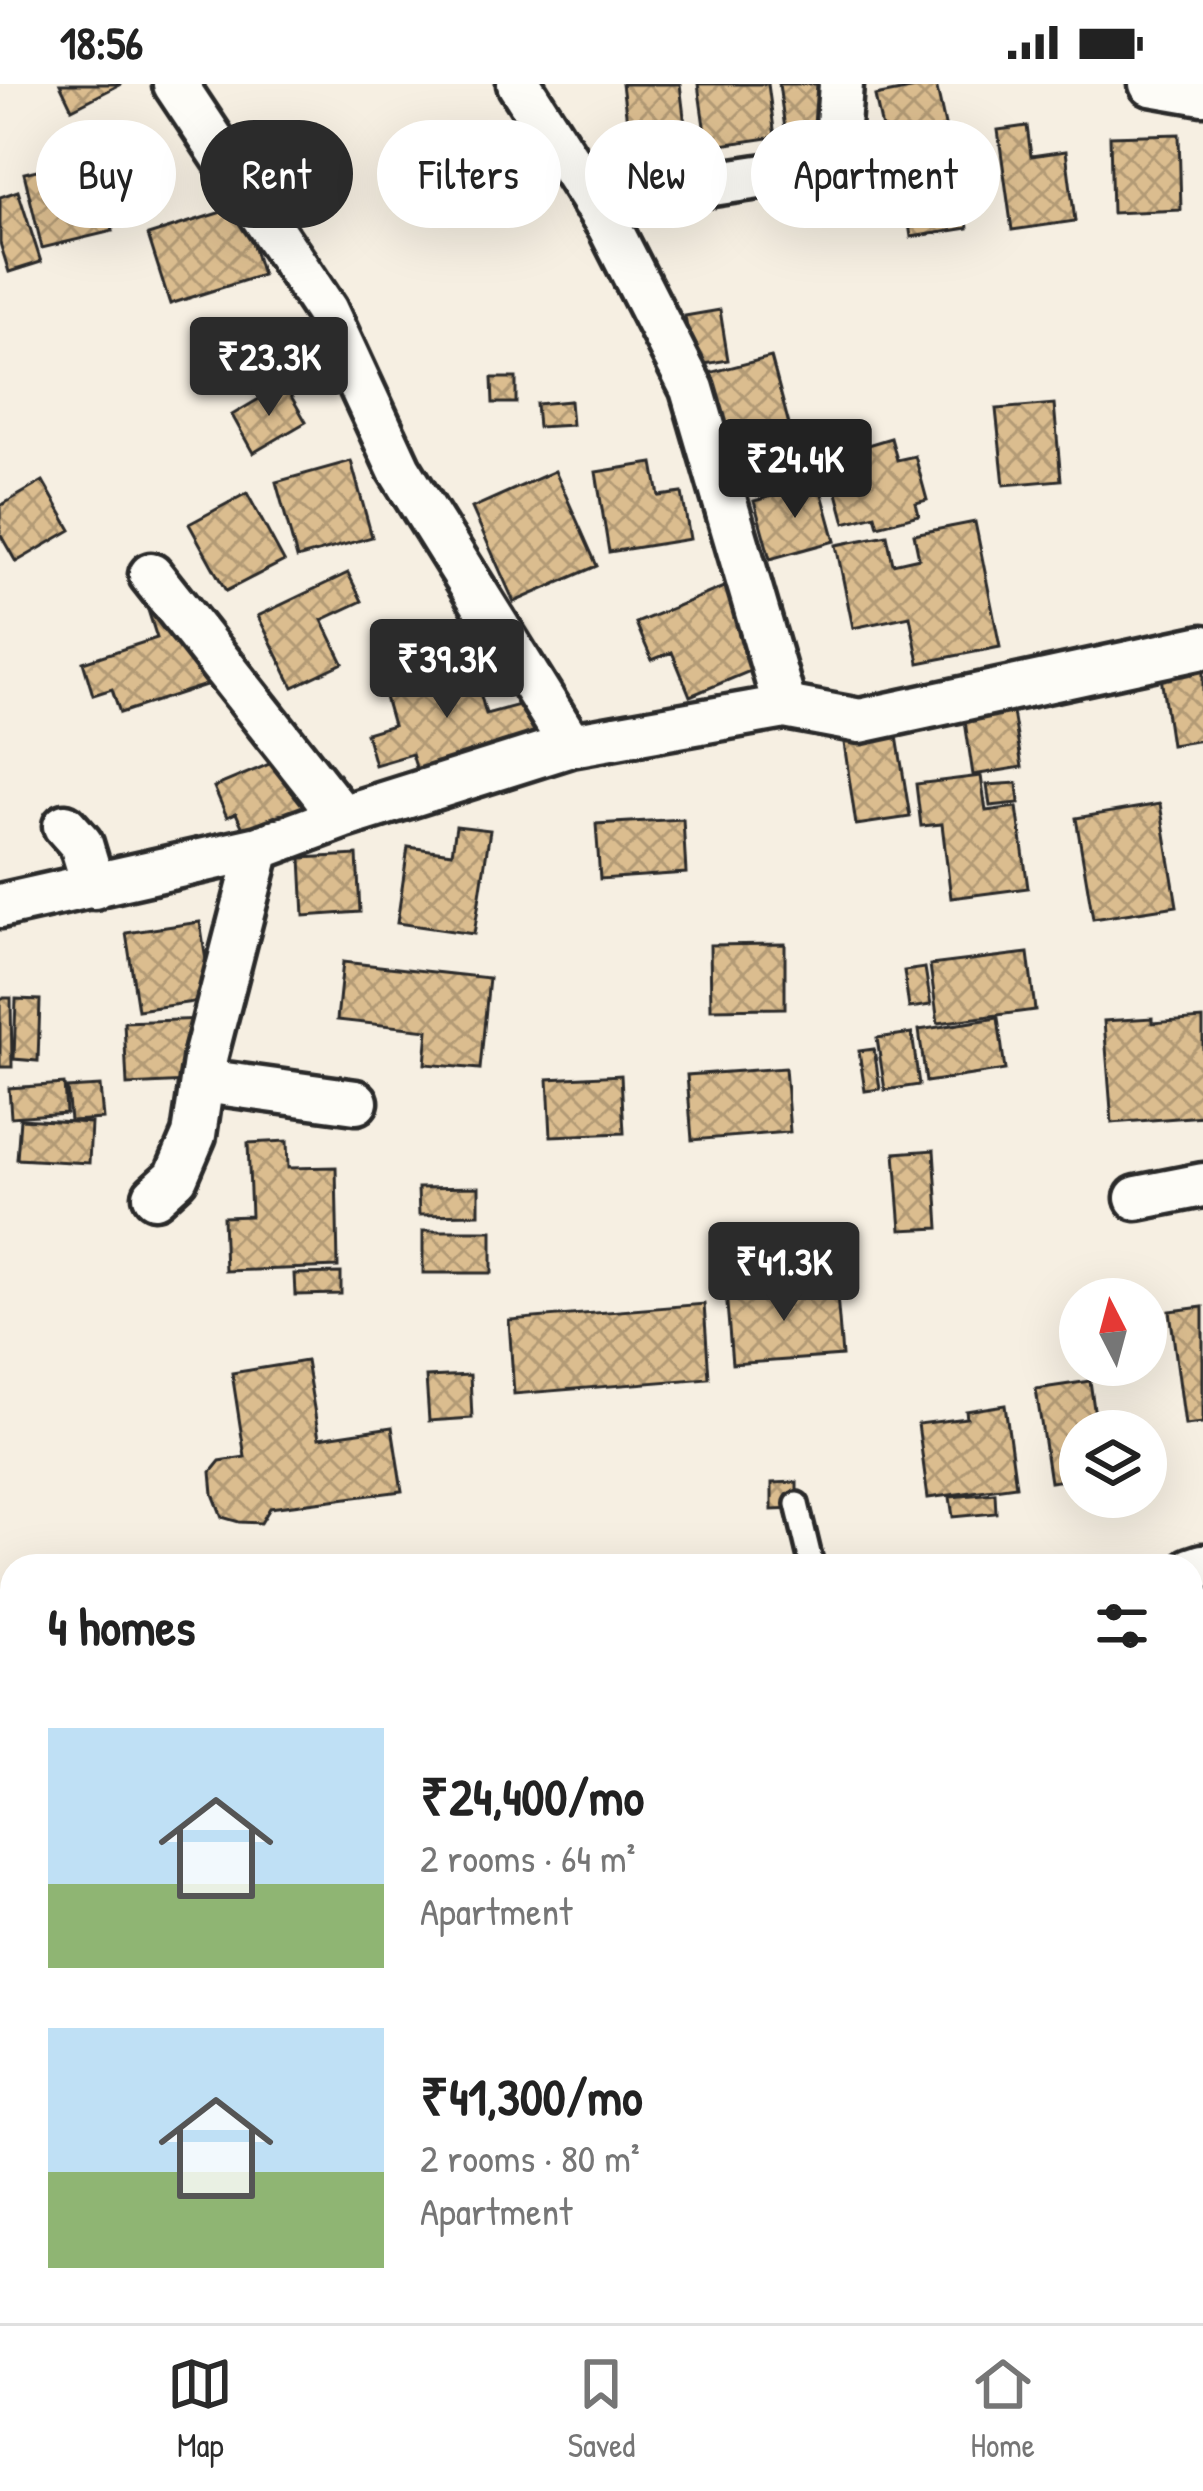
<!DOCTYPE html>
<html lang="en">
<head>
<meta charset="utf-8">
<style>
	:root { --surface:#fff; --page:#f6f6f6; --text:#222; --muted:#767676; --line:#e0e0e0; --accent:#2b2b2b }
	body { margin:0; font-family:"Patrick Hand",sans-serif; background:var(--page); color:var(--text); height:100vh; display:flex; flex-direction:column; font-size:45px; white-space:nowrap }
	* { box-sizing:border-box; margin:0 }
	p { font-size:39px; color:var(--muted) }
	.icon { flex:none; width:66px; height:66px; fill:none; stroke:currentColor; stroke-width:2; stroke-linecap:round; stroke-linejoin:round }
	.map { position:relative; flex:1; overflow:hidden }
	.panel { position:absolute; left:0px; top:1470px; width:1203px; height:771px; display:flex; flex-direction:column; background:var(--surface); border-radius:36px 36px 0 0; box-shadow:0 12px 48px #0002 }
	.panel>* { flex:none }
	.hud { position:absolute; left:36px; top:36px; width:1131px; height:108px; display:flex; gap:24px }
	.needle { width:78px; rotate:354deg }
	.controls { position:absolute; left:1059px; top:1194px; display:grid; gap:24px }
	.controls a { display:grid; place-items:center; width:108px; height:108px; border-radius:50%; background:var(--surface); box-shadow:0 12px 48px #0002; font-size:60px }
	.price { position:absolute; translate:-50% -102px; padding:0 27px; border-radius:12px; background:var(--accent); color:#fff; font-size:39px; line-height:78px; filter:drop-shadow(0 3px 6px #0008) }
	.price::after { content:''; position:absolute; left:50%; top:72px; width:36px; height:27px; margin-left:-18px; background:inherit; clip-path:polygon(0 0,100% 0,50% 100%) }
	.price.current { background:#222; color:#fff }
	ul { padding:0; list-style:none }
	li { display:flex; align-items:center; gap:36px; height:300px; padding:0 48px }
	li span { display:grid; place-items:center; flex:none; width:336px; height:240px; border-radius:0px; color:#555 }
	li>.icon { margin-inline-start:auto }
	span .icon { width:144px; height:144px; fill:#fffc; stroke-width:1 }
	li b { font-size:51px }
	h2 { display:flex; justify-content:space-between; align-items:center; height:144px; padding:0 48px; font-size:51px }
	.pill { padding:0 42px; border-radius:54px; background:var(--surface); box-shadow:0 12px 48px #0002; font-size:42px; line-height:108px }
	.pill.current { background:var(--accent); color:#fff }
	.status { display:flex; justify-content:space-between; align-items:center; height:84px; padding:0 60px; background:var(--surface); direction:ltr }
	.status svg { height:33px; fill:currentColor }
	.dock { display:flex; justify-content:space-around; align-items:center; height:168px; border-top:3px solid var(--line); background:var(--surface); font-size:33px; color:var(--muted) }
	.dock a { display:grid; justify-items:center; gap:6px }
	.dock .current { color:var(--accent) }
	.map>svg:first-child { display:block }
</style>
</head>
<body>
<div class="status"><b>18:56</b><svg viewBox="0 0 49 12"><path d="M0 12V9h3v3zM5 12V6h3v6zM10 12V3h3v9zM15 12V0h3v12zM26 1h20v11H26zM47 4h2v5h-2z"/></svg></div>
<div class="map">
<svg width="1203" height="2239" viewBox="0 0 1203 2239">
	<defs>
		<pattern id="building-cross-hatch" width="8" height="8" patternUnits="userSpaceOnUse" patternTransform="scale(3)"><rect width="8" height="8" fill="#dbbd8f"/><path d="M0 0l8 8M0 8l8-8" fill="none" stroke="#b29a75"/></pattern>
	</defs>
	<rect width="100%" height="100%" fill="#f6efe2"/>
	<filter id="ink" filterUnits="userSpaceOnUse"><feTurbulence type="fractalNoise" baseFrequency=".00833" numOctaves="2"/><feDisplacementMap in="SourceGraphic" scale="24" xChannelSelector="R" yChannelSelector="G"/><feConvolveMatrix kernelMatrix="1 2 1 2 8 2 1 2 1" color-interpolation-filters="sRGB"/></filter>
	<g filter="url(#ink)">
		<path fill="url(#building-cross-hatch)" stroke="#2b2b2b" stroke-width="3" d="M60 0H121L72 25Z
			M622 0H680L691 91 635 97Z
			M698 0H768L775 53 707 63Z
			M779 0H834L839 38 785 45Z
			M936 0 952 73 891 86 875 12Z
			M1027 42 1031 72 1066 67 1075 137 1012 146 998 46Z
			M1179 50 1181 126 1112 129 1110 52Z
			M95 72 113 147 42 164 24 89Z
			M959 78 968 144 911 153 901 87Z
			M18 107 41 178 9 188 0 159V113Z
			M241 122 262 191 170 220 148 151Z
			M720 226 728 276 693 282 685 232Z
			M771 273 792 352 727 370 705 290Z
			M492 294H516V319H493Z
			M284 300 306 338 253 369 232 331Z
			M570 317 572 341 538 343 536 320Z
			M1054 320 1061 396 1004 401 996 325Z
			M891 354 897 376 915 372 927 416 916 419 919 431 878 442 875 431 845 439 833 394 860 387 854 365Z
			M351 377 372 453 297 474 276 398Z
			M653 379 659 412 682 409 690 455 609 468 596 388Z
			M555 387 597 482 514 518 472 424Z
			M43 397 71 446 16 478 0 450V422Z
			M819 399 835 457 770 475 754 417Z
			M247 409 284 477 226 507 189 440Z
			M975 438 1000 563 919 579 910 532 853 544 836 461 887 451 893 480 919 474 914 450Z
			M348 489 362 517 322 536 343 579 293 603 258 532Z
			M726 502 760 583 690 612 672 568 652 576 636 539Z
			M184 511 212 599 120 629 112 605 93 611 83 578 157 554 147 523Z
			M470 574 486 630 530 618 541 658 419 693 412 670 375 681 366 649 393 641 381 599Z
			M1203 580V656L1171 661 1160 586Z
			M1011 616 1022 683 973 691 963 624Z
			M897 652 910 733 856 741 844 659Z
			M298 668 321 721 247 753 236 729 227 733 214 703Z
			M981 692 986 727 1017 723 1028 804 951 814 942 740 921 742 916 700Z
			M1017 699 1019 719 990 722 987 701Z
			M1160 720 1177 822 1093 835 1076 734Z
			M683 735 686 789 600 795 596 740Z
			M456 742 490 746 474 850 397 839 408 763 452 769Z
			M357 771 360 828 304 832 301 774Z
			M200 838 206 877 229 874 235 912 138 926 126 849Z
			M785 860V924L711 925 710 861Z
			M1028 869 1035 926 938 939 930 881Z
			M343 878 489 894 480 985 425 980 428 946 337 936Z
			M925 884 931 921 909 924 904 887Z
			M0 914H11L12 983H0Z
			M16 915 40 916 38 977 14 975Z
			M998 934 1005 986 926 998 919 946Z
			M1152 934V939L1203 935V1032L1112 1039 1104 937Z
			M205 935 208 997 127 1001 124 938Z
			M912 949 919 1001 885 1006 877 954Z
			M874 965 880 1005 865 1007 859 967Z
			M785 984 790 1048 692 1056 687 991Z
			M621 991 624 1049 551 1052 548 995Z
			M64 1000 66 1029 11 1033 9 1004Z
			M100 1002 103 1035 70 1037 67 1004Z
			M20 1035 91 1039 89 1079 17 1075Z
			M287 1057 288 1084 336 1083 338 1183 225 1187 223 1133 251 1132 248 1059Z
			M934 1066 939 1144 901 1146 895 1069Z
			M479 1103V1130L419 1131 418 1104Z
			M423 1147H492V1189H423Z
			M341 1189V1210L295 1211 294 1190Z
			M836 1199 842 1272 732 1280 726 1208Z
			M704 1220 709 1294 514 1310 509 1236Z
			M1203 1223V1339L1185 1341 1170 1227Z
			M306 1277 319 1354 392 1343 402 1407 270 1424 261 1439 239 1438 222 1433 213 1410 211 1388 220 1377 245 1373 232 1289Z
			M470 1291 472 1334 429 1337 426 1293Z
			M1090 1297 1096 1339 1122 1336 1123 1347H1080V1394L1050 1398 1036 1305Z
			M1005 1321 1016 1402 928 1414 918 1340 967 1334 966 1327Z
			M797 1398V1425L772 1426V1399Z
			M995 1409 996 1429 953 1433 950 1413Z
			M1203 1680V1780L1191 1781V1681Z
			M12 1837V1905L0 1909V1841Z
			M12 1944V2026L9 2027 0 2000V1948Z
			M122 2229H174L171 2239H119Z
			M858 2229H938L940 2239H860Z
			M1069 2229H1148L1084 2239H1070Z"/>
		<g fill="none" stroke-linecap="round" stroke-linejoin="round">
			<defs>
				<path id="service" d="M797 1420 812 1482"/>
				<path id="minor" d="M175 0 326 227 399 385 571 661
					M519 0 609 142 692 305 785 623
					M1151 0 1203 9
					M593 118 792 88 830 68 838 42 841 0
					M151 491 342 733
					M65 742 81 760 94 803
					M0 822 259 764 342 733 571 661 785 623 860 637 1203 563
					M203 997 356 1018
					M155 1112 176 1093 194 1051 206 970 259 764
					M1137 1114 1203 1101
					M1191 1486 1203 1482
					M0 1807 12 1802
					M1191 1969 1203 1971
					M987 2229 989 2239
					M498 2239 512 2229"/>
			</defs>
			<use href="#service" stroke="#2b2b2b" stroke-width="30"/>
			<use href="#minor" stroke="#2b2b2b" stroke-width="51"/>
			<use href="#service" stroke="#fdfcf7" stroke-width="21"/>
			<use href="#minor" stroke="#fdfcf7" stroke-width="42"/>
		</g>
	</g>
</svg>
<div class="controls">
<a><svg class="needle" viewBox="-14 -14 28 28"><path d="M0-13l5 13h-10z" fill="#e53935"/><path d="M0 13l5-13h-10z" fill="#767676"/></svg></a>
<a><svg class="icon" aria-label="layers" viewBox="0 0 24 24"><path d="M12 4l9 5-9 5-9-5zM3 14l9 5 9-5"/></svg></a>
</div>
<b class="price" style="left:269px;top:335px">₹23.3K</b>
<b class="price current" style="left:795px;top:437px">₹24.4K</b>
<b class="price" style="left:447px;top:637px">₹39.3K</b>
<b class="price" style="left:784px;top:1240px">₹41.3K</b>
<div class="hud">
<a class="pill">Buy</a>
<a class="pill current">Rent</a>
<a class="pill">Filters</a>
<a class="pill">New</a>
<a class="pill">Apartment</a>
</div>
<section class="panel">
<h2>4 homes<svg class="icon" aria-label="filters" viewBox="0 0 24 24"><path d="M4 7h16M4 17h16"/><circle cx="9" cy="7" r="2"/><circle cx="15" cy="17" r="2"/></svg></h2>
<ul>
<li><span style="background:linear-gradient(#bfe0f5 65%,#8fb573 0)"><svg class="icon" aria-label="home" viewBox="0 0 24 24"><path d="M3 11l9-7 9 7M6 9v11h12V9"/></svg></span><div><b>₹24,400/mo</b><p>2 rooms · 64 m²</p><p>Apartment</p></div></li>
<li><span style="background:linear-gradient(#bfe0f5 60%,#8fb573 0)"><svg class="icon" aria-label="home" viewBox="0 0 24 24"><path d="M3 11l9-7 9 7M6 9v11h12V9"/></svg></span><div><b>₹41,300/mo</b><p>2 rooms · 80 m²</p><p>Apartment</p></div></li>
</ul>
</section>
</div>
<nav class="dock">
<a class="current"><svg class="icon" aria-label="map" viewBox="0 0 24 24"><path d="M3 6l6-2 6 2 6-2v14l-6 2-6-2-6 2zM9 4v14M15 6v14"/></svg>Map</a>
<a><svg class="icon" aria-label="saved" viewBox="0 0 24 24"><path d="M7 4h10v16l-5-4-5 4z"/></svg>Saved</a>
<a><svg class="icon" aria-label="home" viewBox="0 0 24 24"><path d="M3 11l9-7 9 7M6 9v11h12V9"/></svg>Home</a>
</nav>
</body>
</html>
